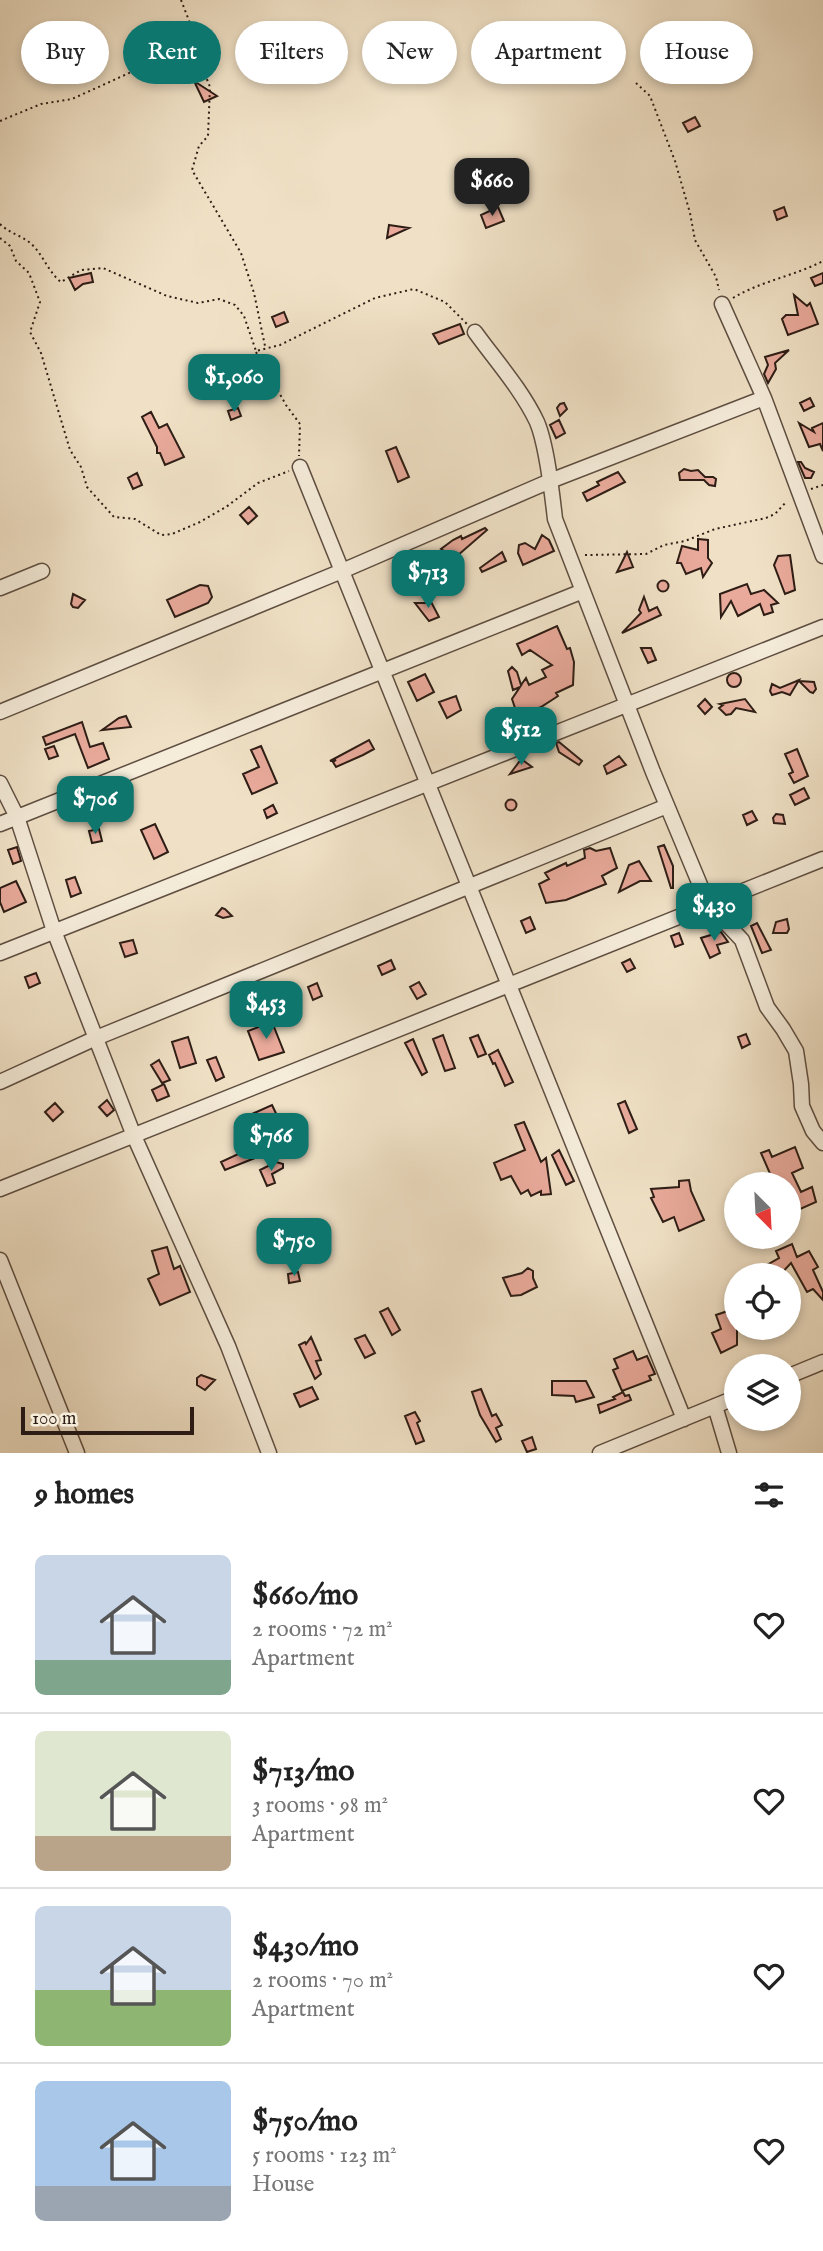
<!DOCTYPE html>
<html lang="en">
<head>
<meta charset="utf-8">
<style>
	:root { --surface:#fff; --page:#f2f2f2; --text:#222; --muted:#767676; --line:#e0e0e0; --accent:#0f766e }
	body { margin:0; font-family:"IM FELL English",serif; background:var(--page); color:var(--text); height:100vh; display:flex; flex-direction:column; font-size:26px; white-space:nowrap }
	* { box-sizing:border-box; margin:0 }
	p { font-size:23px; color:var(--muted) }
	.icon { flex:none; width:38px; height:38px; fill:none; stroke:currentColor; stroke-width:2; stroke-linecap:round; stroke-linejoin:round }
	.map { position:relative; height:1453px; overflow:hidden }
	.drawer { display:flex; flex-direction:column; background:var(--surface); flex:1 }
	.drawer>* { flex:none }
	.hud { position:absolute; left:21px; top:21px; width:782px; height:63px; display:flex; gap:14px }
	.needle { width:46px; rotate:156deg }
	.buttons { position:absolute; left:724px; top:1172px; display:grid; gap:14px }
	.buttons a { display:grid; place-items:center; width:77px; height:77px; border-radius:50%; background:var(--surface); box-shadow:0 4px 10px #0003; font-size:35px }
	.scale { position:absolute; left:21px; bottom:18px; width:173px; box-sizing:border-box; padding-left:7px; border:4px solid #2d1d15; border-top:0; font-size:19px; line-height:24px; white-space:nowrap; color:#2d1d15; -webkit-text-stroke:5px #f5ecda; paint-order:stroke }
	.price { position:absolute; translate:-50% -60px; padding:0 16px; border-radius:14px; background:var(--accent); color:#fff; font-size:23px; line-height:46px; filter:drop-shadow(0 2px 4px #0008) }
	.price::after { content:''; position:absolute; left:50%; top:42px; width:21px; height:16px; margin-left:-10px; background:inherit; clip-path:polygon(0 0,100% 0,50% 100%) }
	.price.active { background:#222; color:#fff }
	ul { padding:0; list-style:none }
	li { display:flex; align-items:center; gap:21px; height:175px; padding:0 35px }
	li+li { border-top:2px solid var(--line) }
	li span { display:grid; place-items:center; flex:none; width:196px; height:140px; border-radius:10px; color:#555 }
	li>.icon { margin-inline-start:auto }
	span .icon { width:84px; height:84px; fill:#fffc; stroke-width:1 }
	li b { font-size:30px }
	h2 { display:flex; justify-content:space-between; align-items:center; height:84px; padding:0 35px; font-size:30px }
	.pill { padding:0 24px; border-radius:32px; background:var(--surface); box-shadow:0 4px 10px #0003; font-size:24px; line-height:63px }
	.pill.active { background:var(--accent); color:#fff }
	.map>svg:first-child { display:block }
</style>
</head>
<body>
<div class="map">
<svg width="823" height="1453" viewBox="0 0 823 1453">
	<rect width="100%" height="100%" fill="#f0e1c6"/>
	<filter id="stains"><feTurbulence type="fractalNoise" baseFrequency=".00286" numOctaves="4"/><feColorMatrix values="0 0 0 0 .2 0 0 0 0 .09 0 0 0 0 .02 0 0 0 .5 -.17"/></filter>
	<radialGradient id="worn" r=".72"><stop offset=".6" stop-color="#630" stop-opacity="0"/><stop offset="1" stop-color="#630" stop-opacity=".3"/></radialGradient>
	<path fill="#e9aa9b" stroke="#2d1d15" stroke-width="2" d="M194 81 217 96 204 102Z
		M695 117 700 126 688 132 683 123Z
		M498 207 504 221 486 228 481 215Z
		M784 207 787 216 777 220 774 211Z
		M389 225 409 228 387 238Z
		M91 273 93 282 83 284 75 290 69 278Z
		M823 273V283L815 286 811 278Z
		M794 295 807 306 810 303 818 324 788 335 782 319 786 315H798Z
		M284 312 288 322 276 327 272 317Z
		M460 324 464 334 439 344 433 334Z
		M789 350 775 363 776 369 768 383 764 374 768 365 765 357Z
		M810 398 814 406 804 411 800 403Z
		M564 403 567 409 560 416 557 408 560 404Z
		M238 408 241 416 231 420 228 411Z
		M151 412 159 428 167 424 184 457 165 465 160 453H157V447L142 417Z
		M559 420 565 433 556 438 550 425Z
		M799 423 814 432 812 428 823 423V451L820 444 809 447Z
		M396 447 409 477 398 482 386 451Z
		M798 462H801L805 468 814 472 811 478H805Z
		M684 469 691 471 698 470 705 477H713L716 479 715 486 709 485 704 480H680L679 473Z
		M618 472 625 482 587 501 583 493 599 485 597 482Z
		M137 473 142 485 133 489 128 478Z
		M249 507 257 516 248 524 240 515Z
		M485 528 487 530 457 556H452L441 549 453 540 461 536 462 539Z
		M542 535 549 540 554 551 523 565 518 553 519 545 525 543 535 549Z
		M698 539 708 540V558L712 563 703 577 701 568 686 574 681 563H677L682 546 698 550Z
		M502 552 506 561 482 572 480 568Z
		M627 552 633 567 617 572Z
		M790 555 795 590 785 594 774 565 778 556Z
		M657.5 586a5.5 5.5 0 1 1 11 0a5.5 5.5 0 1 1-11 0Z
		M747 584 751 594 764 590 778 603 771 605 773 612 764 615 760 604 738 616 731 601 721 617 720 594Z
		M200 585 208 586 212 597 208 603 175 617 167 600Z
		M73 594 85 600 78 608 73 607 71 604Z
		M644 597 649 611 657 607 661 615 622 633 641 613 639 610Z
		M429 598 439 617 429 621 415 603H426Z
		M557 626 567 649 570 648 574 662 573 685 556 693 558 696 541 707 518 717 512 699 520 687 513 690 508 671 512 667 517 672 521 685 526 678 529 685 546 677 542 670 552 665 530 650 522 655 517 644Z
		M641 648H651L656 660 648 663Z
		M727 680a7 7 0 1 1 14 0a7 7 0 1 1-14 0Z
		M425 674 434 692 417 701 408 682Z
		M799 680 790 695 782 692 772 695 770 691 772 684 780 688Z
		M799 681 814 682 816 689 813 693 810 692Z
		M456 696 461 710 447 718 439 702Z
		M705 699 712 707 705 714 698 706Z
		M745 699 755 712 736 708 731 714 726 715 719 708 723 705 720 704Z
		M515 709 503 728 495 723 500 716Z
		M126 716 131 727 102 730 119 718Z
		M82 722 90 747 103 743 109 759 88 768 75 734 46 745 43 737Z
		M369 740 374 749 363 755 336 767 333 762 336 760 330 761Z
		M559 742 582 761 579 765 559 752 556 743Z
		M54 746 58 756 49 759 45 749Z
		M261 746 277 783 252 794 243 774 259 767 251 750Z
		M797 749 808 776 794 783 789 774 793 772 785 754Z
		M619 756 626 765 607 774 604 766Z
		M524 761 532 767 510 774 519 762Z
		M804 788 809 798 795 805 790 795Z
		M505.5 805a5.5 5.5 0 1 1 11 0a5.5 5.5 0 1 1-11 0Z
		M273 805 277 813 267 818 264 810Z
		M752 811 757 820 747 825 743 815Z
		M776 814 783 815 785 824 774 823 773 818Z
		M155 824 168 852 154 859 141 830Z
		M99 829 102 841 92 843 89 831Z
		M664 845 673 866V888H671L658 847Z
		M17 847 21 861 13 864 8 850Z
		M590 848 596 851 610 848 617 868 602 876 606 884 566 900 546 903 539 884 549 879 545 873 566 863 567 866 585 858 584 850Z
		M639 861 651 881H640L619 892 629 865Z
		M75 877 81 893 71 897 66 880Z
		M16 881 26 902 4 912 0 902V888Z
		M222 908 225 909 232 916 223 918 216 915Z
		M530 917 535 929 526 933 521 921Z
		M787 919 789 929 787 933H773L776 922Z
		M757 923 771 950 762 953 751 926Z
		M721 932 728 942 717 945 720 953 710 958 701 938Z
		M679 933 683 944 675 947 671 936Z
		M133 940 137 953 125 957 120 943Z
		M630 959 635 968 627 972 622 963Z
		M391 960 395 969 382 975 378 966Z
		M36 973 40 983 29 988 25 977Z
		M419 982 426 994 417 999 410 987Z
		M317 983 322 996 313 1000 308 987Z
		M272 1022 284 1052 259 1060 248 1031Z
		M746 1034 750 1044 742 1048 738 1037Z
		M443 1035 455 1068 445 1071 433 1039Z
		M478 1035 486 1054 478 1057 470 1038Z
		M188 1037 196 1063 180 1068 172 1042Z
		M413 1039 427 1072 422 1075 405 1043Z
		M498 1050 513 1082 505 1086 495 1063 493 1064 489 1055Z
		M216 1057 224 1077 216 1081 207 1060Z
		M159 1060 170 1080 162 1083 151 1065Z
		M164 1084 169 1096 157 1101 152 1090Z
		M107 1100 114 1110 107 1116 99 1107Z
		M625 1101 637 1129 629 1133 618 1104Z
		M55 1103 63 1112 53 1121 45 1112Z
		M272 1105 281 1124 276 1126 281 1134 256 1146 243 1118Z
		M524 1122 541 1162 546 1158 551 1194 541 1195V1191L531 1196 528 1190 521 1194 511 1176 501 1180 494 1163 525 1150 515 1125Z
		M795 1147 803 1168 792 1173 801 1192 812 1187 816 1202 789 1214V1185H775L761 1153 769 1150 772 1157Z
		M251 1148 255 1158 225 1170 221 1162Z
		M559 1150 574 1181 566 1185 552 1155Z
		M276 1162 283 1164V1168L272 1174 275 1183 267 1186 260 1170Z
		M689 1180 691 1191 704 1220 679 1231 674 1217 663 1222 651 1198 654 1197 651 1189 679 1187V1181Z
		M792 1244 797 1257 809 1251 818 1267 813 1270 823 1292V1300L813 1289 807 1292 791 1263 779 1276 767 1265 779 1258 776 1251Z
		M167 1247 174 1269 180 1266 190 1292 160 1305 148 1279 159 1274 152 1251Z
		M528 1268 533 1271V1278L537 1287 521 1295 511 1296 503 1278 522 1273Z
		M298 1272 300 1281 289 1283 288 1274Z
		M388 1308 400 1330 392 1335 380 1312Z
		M737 1308V1345L721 1353 712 1333 721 1329 716 1315Z
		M365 1335 375 1353 365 1358 355 1339Z
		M311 1337 321 1360 316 1361 321 1374 315 1379 299 1345 305 1342 306 1344Z
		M633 1351 637 1360 647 1356 655 1374 649 1376 651 1380 622 1391 613 1370 618 1368 614 1359Z
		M201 1375 215 1380 205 1390 197 1385V1378Z
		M552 1381H586L594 1397 576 1402 574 1396 552 1395Z
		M312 1387 318 1399 300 1407 294 1394Z
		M481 1389 492 1416 496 1414 502 1425 496 1428 501 1439 496 1442 480 1415 472 1392Z
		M623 1392 625 1396 629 1395 631 1400 600 1413 598 1405 615 1399 613 1397Z
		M415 1412 420 1421 417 1423 424 1441 416 1444 405 1416Z
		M532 1437 536 1449 527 1452 522 1441Z"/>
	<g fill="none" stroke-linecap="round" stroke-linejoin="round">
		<defs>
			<path id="minor" d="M722 304 764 398 823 556
				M475 332C496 361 522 390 537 422 547 446 552 493 555 519L653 772 708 904 742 940 767 1007 783 1029 796 1051 801 1084 802 1106 813 1131 823 1143
				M300 467 684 1419
				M0 588 42 571
				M0 712 342 571 550 481 764 398
				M0 783 17 817 54 931 134 1136 228 1346 269 1453
				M0 824 583 591
				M0 953 823 627
				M0 1082 96 1038 667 806
				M0 1189 823 859
				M0 1260 77 1453
				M789 1376 823 1362
				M715 1406 729 1453
				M600 1453 737 1397"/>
		</defs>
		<use href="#minor" stroke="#5e4e41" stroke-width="17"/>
		<path stroke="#2d1d15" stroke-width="2" stroke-dasharray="2 3.5" stroke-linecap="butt" d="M181 0 195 36 209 47 210 59 202 66
			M636 83 650 96 675 161 690 213 695 240 716 277 719 290
			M0 121 41 104 72 99 138 69 202 67 210 87 208 136 199 146 192 170 241 253 254 293 265 346
			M0 224C9 233 20 235 29 242 43 253 47 271 61 282L81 270 103 268 167 296 198 303 219 299 235 305 244 316 256 351 280 345 375 298 414 289 445 302 467 324
			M0 238 10 246 16 261 29 273 40 302 30 332 41 353 70 450 81 467 87 487 114 517 135 519 161 535 172 534 200 522 226 507 258 483 289 471
			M733 298C761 281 794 276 823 261
			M256 352 286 405 300 424 299 456
			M811 489 823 485
			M585 555 646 554 664 545 685 541 715 529 766 518 775 514 787 501"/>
		<use href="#minor" stroke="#f5ecda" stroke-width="14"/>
	</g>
	<rect width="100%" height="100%" filter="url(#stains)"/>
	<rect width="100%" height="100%" fill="url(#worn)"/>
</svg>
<div class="buttons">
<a><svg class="needle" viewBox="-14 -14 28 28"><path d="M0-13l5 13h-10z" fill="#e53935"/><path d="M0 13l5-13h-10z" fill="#767676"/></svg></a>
<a><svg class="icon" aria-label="locate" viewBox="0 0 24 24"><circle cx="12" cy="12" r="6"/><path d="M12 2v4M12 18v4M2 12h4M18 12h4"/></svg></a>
<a><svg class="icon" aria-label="layers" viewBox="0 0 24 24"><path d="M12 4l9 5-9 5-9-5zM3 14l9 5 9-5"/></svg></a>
</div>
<div class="scale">100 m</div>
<b class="price active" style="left:492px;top:218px">$660</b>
<b class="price" style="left:234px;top:414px">$1,060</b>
<b class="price" style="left:428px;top:610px">$713</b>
<b class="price" style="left:521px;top:767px">$512</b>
<b class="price" style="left:95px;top:836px">$706</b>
<b class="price" style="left:714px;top:943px">$430</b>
<b class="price" style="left:266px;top:1041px">$453</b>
<b class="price" style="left:271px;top:1173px">$766</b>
<b class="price" style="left:294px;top:1278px">$750</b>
<div class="hud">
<a class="pill">Buy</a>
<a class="pill active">Rent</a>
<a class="pill">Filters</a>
<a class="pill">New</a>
<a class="pill">Apartment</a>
<a class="pill">House</a>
</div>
</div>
<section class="drawer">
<h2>9 homes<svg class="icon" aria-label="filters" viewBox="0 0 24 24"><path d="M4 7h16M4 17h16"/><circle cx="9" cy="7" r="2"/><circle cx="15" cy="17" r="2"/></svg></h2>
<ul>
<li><span style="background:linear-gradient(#c9d6e8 75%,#7fa58c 0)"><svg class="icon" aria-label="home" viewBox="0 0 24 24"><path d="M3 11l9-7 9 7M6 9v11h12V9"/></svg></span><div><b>$660/mo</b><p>2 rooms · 72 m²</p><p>Apartment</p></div><svg class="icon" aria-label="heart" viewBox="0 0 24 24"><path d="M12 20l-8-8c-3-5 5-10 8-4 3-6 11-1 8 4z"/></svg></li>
<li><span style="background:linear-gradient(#dfe7d0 75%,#b9a48a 0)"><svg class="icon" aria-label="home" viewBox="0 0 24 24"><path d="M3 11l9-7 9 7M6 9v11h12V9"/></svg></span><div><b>$713/mo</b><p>3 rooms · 98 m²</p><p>Apartment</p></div><svg class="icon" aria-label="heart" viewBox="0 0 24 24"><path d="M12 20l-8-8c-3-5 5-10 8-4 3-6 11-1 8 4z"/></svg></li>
<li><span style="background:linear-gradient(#c9d6e8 60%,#8fb573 0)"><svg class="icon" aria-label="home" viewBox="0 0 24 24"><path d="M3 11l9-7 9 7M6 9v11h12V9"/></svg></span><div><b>$430/mo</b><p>2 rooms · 70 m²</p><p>Apartment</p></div><svg class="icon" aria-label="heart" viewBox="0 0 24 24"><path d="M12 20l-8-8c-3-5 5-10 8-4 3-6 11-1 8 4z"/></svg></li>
<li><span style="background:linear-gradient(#a9c7e8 75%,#9aa5b1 0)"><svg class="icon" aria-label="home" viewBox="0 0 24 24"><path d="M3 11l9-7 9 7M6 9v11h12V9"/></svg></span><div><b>$750/mo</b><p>5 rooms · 123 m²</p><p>House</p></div><svg class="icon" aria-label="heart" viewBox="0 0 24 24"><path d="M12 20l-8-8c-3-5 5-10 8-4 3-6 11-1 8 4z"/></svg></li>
</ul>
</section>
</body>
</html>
